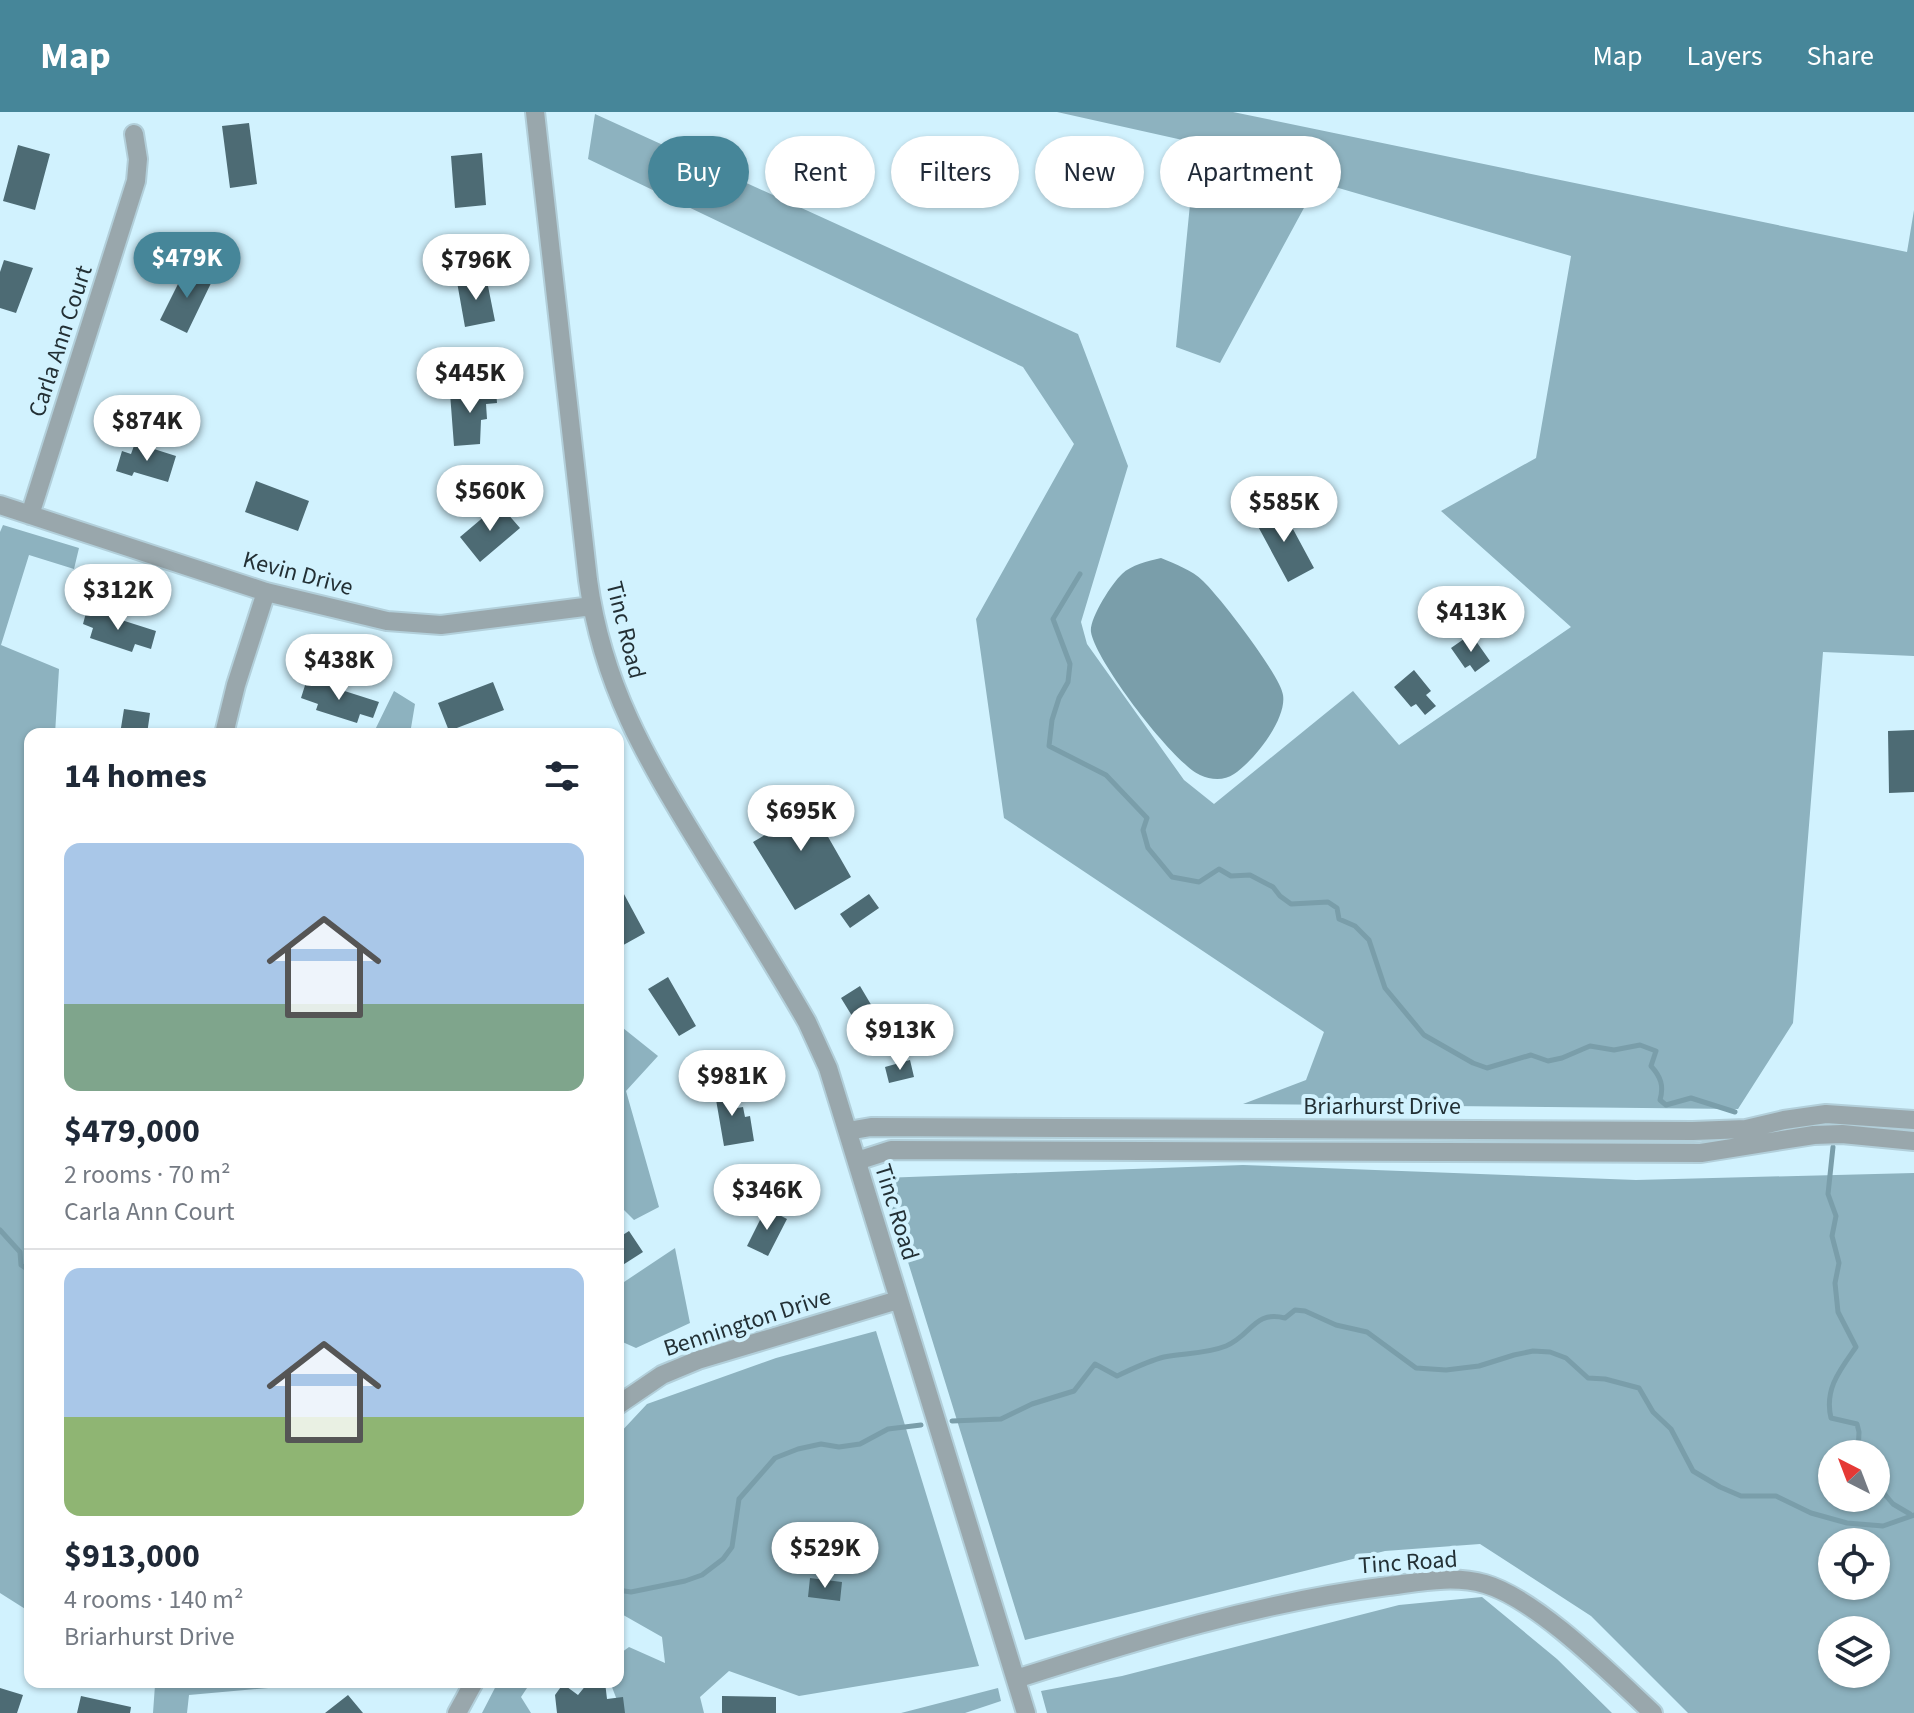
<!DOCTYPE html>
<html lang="en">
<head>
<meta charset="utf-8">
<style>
	:root { --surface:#fff; --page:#f2f2f3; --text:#1f2937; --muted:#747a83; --line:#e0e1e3; --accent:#468699 }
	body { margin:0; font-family:"Source Sans 3",sans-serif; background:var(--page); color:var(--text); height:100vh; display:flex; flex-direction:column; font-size:30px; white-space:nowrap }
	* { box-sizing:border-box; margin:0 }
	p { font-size:26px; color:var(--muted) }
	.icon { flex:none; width:44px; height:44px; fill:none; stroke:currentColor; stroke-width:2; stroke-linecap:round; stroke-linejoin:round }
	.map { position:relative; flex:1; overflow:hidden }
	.drawer { position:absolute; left:24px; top:616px; width:600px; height:960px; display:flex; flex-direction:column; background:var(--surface); border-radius:16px; box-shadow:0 2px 6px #0004 }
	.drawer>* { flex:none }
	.hud { position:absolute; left:648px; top:24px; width:760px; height:72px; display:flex; gap:16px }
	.needle { width:52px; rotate:318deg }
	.fabs { position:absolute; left:1818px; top:1328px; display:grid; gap:16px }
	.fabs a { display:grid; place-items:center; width:72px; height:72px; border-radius:50%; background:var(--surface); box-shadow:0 2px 6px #0004; font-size:40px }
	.price { position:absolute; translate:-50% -68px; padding:0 18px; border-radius:28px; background:#fff; color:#222; font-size:26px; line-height:52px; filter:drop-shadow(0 2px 4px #0008) }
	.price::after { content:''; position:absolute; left:50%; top:48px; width:24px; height:18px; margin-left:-12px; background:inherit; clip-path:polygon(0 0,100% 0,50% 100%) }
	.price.selected { background:var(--accent); color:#fff }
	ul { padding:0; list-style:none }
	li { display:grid; align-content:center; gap:16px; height:424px; padding:0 40px }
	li+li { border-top:2px solid var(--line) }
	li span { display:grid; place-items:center; height:248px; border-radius:16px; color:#555 }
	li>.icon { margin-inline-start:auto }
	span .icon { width:144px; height:144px; fill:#fffc; stroke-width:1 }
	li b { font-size:34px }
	h2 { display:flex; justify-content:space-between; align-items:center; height:96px; padding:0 40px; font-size:34px }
	.pill { padding:0 28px; border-radius:36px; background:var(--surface); box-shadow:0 2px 6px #0004; font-size:28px; line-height:72px }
	.pill.selected { background:var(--accent); color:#fff }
	header { display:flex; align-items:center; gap:48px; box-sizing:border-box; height:112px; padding:0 40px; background:var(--accent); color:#fff }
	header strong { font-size:38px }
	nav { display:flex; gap:44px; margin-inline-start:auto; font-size:28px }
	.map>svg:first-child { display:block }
</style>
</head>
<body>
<header>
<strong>Map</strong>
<nav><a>Map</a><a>Layers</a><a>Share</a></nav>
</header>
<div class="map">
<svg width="1914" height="1601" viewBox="0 0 1914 1601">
	<rect width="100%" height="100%" fill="#d1f2fe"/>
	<path fill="#8db2bf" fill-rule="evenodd" d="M1057 0H1233L1907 140 1914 98V544L1823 540 1793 911 1738 997 1243 992 1306 968 1324 920 1004 706 976 507 1074 332 1023 255 588 47 595 2 1078 222 1128 354 1081 510 1087 532 1184 668 1214 692 1353 579 1399 633 1571 515 1441 399 1536 346 1571 144 1318 70 1220 251 1176 235 1196 31Z
		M3 413 79 436 74 457 29 443 1 533 59 557 55 622H30V1500L0 1481V420Z
		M394 579 415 592 410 622H373Z
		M618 912 658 944 626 979 659 1095 634 1108 618 1092Z
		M1243 1053 1636 1068 1914 1061V1601H1688L1591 1504 1480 1432 1385 1439 1025 1528 882 1066ZM1832 1342H1876V1386H1832ZM1832 1430H1876V1474H1832ZM1832 1518H1876V1562H1832Z
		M675 1136 690 1211 636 1236 618 1228V1174Z
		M876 1219 979 1554 799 1584 729 1559 700 1585 704 1601H622L610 1570H618V1543L629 1535 665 1551 662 1525 618 1500V1323L647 1292 776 1246Z
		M1482 1485 1557 1547 1612 1601H1047L1041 1579 1122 1564 1399 1493Z
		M149 1570H280V1575L189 1583 187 1601H153L155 1573Z
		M498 1570H531L521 1585 531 1601H482Z
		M998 1576 1001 1589 965 1601H901Z"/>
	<path fill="#7a9eaa" d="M1161 446C1175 452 1192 458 1203 469 1220 485 1280 563 1283 583 1287 607 1254 649 1234 662 1224 669 1211 668 1200 663 1173 651 1095 548 1091 520 1089 507 1112 471 1122 462 1131 453 1148 449 1161 446Z"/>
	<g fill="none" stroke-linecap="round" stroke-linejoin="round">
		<path stroke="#7a9eaa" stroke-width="5" d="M1080 462 1053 507 1070 552 1068 570 1059 586 1052 608 1049 634 1106 663 1147 706 1143 718 1148 736 1172 765 1199 770 1219 757 1231 764 1250 763 1273 775 1280 784 1291 792 1328 790 1337 796 1339 807 1355 814 1369 828 1385 876 1424 923 1473 951 1487 956 1531 943 1548 949 1562 946 1590 934 1614 938 1640 933 1656 939 1651 954C1661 965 1664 974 1660 988L1666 993 1691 986 1735 1000
			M1833 1035 1828 1082 1836 1104 1832 1124 1839 1151 1835 1171 1838 1200 1856 1235C1840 1258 1824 1277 1831 1306L1857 1312 1859 1320 1858 1342
			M0 1118 20 1140 21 1153 30 1159
			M952 1309 1001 1307 1032 1292 1074 1279 1095 1252 1117 1264C1132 1257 1148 1249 1164 1245 1185 1241 1206 1242 1226 1234 1252 1223 1254 1198 1285 1206L1295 1198 1305 1199 1336 1213 1367 1220 1416 1256 1446 1258 1479 1254 1514 1243 1533 1239 1550 1240 1566 1246 1588 1266 1605 1267 1639 1276 1653 1300 1671 1317 1693 1359 1720 1375 1741 1384H1776L1811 1401 1847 1411 1883 1414 1914 1403
			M1876 1372 1893 1392 1910 1402
			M618 1478 631 1480 685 1469 702 1463 723 1447 732 1435 739 1387 775 1346 798 1337 821 1332 839 1335 860 1332 888 1317 921 1313"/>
	</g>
	<path fill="#4d6b74" d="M249 11 257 72 230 76 222 14Z
		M18 33 50 42 35 98 3 89Z
		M482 41 486 93 455 96 451 44Z
		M4 148 33 156 16 201 0 196V160Z
		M187 154 213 167 187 221 160 208Z
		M486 164 495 209 465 215 457 170Z
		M496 277 497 291 486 292 487 307 481 308 480 332 454 334 450 281Z
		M135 331 176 344 168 370 134 360 132 364 116 359 122 339 131 342Z
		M256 369 309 389 298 419 245 400Z
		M499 392 520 416 480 450 460 425Z
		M1280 393 1314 456 1288 470 1254 407Z
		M87 497 156 519 151 537 135 532 132 540 90 526 93 516 83 512Z
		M1471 522 1490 549 1475 560 1470 553 1465 556 1451 536Z
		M1414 558 1431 579 1426 583 1436 594 1425 603 1416 592 1411 595 1394 575Z
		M307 567 379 590 373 606 360 602 357 611 316 598 318 592 301 586Z
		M493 570 504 598 449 619 438 591Z
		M124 597 150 601 147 622H120Z
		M1914 618V680L1889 681 1888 619Z
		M803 681 851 765 795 798 753 730 773 718 765 704Z
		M618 771 645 821 618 836Z
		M869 782 879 796 850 816 840 802Z
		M668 865 696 914 679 924 648 877Z
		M860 874 876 901 857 912 841 886Z
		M910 948 914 965 889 971 885 955Z
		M733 973 737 996 743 995 745 1005 750 1004 754 1029 724 1034 714 976Z
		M766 1096 787 1107 768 1144 747 1134Z
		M629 1119 643 1140 618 1156V1126Z
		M810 1466 842 1470 840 1489 808 1485Z
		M605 1570 607 1587 623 1585 625 1601H557L555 1583 563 1572 578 1583 587 1572Z
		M0 1576 23 1583 17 1601H0Z
		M348 1583 363 1601H325Z
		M81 1584 131 1595 130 1601H77Z
		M722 1584 776 1585V1601H722Z"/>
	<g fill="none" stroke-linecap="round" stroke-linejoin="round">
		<defs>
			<path id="street" d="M535 0 588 468C603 578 650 652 706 744 740 799 775 854 807 910L828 956 1026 1601
				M0 393 266 480 387 509 441 513 592 494
				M30 403 136 69 138 47 134 22
				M224 622 236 573 266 480
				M848 1019 871 1015 1693 1019 1746 1017 1784 1008 1826 1002 1914 1008
				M857 1049 891 1038 1701 1041 1814 1023 1842 1022 1914 1029
				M618 1293 662 1263 698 1248 898 1188
				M1016 1567C1138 1528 1261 1490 1388 1474 1420 1470 1453 1463 1485 1472 1537 1487 1612 1563 1653 1601
				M457 1601 474 1570"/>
		</defs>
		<use href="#street" stroke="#b2cfda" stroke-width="22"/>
		<use href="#street" stroke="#99a7ac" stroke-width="18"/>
	</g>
	<g text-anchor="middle" stroke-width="8" stroke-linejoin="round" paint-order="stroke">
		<g font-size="24" fill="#233035" stroke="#d1f2fe">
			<text transform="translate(60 229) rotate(-72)" y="8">Carla Ann Court</text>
			<text transform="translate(298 461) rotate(15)" y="8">Kevin Drive</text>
			<text transform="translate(626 518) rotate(76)" y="8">Tinc Road</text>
			<text x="1382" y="1002">Briarhurst Drive</text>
			<text transform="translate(897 1100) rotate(73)" y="8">Tinc Road</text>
			<text transform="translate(747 1210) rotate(-18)" y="8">Bennington Drive</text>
			<text transform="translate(1408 1450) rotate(-4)" y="8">Tinc Road</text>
		</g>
	</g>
</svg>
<div class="fabs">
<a><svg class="needle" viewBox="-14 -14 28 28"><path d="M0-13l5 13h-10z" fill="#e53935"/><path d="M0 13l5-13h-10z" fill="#747a83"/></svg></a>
<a><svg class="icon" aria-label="locate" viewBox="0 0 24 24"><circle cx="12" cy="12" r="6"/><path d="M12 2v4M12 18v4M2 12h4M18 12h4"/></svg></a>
<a><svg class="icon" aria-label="layers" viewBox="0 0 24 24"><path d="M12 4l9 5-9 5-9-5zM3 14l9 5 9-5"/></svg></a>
</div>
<b class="price selected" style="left:187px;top:188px">$479K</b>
<b class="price" style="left:476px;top:190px">$796K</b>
<b class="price" style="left:470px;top:303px">$445K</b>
<b class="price" style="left:147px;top:351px">$874K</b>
<b class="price" style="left:490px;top:421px">$560K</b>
<b class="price" style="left:1284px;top:432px">$585K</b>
<b class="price" style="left:118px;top:520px">$312K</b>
<b class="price" style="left:1471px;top:542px">$413K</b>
<b class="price" style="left:339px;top:590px">$438K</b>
<b class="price" style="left:801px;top:741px">$695K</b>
<b class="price" style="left:900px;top:960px">$913K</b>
<b class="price" style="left:732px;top:1006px">$981K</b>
<b class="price" style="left:767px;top:1120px">$346K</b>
<b class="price" style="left:825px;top:1478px">$529K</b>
<div class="hud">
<a class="pill selected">Buy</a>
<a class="pill">Rent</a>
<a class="pill">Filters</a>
<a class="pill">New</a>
<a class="pill">Apartment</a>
</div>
<section class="drawer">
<h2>14 homes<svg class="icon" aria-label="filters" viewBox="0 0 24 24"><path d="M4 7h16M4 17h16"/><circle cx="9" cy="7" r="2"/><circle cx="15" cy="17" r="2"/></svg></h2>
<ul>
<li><span style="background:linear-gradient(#a9c7e8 65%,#7fa58c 0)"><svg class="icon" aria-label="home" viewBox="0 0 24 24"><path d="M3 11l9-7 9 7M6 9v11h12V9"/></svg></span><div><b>$479,000</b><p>2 rooms · 70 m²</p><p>Carla Ann Court</p></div></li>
<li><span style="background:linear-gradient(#a9c7e8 60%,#8fb573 0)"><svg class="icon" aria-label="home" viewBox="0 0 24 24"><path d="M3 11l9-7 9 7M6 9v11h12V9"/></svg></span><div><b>$913,000</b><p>4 rooms · 140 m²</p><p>Briarhurst Drive</p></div></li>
</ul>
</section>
</div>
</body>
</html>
